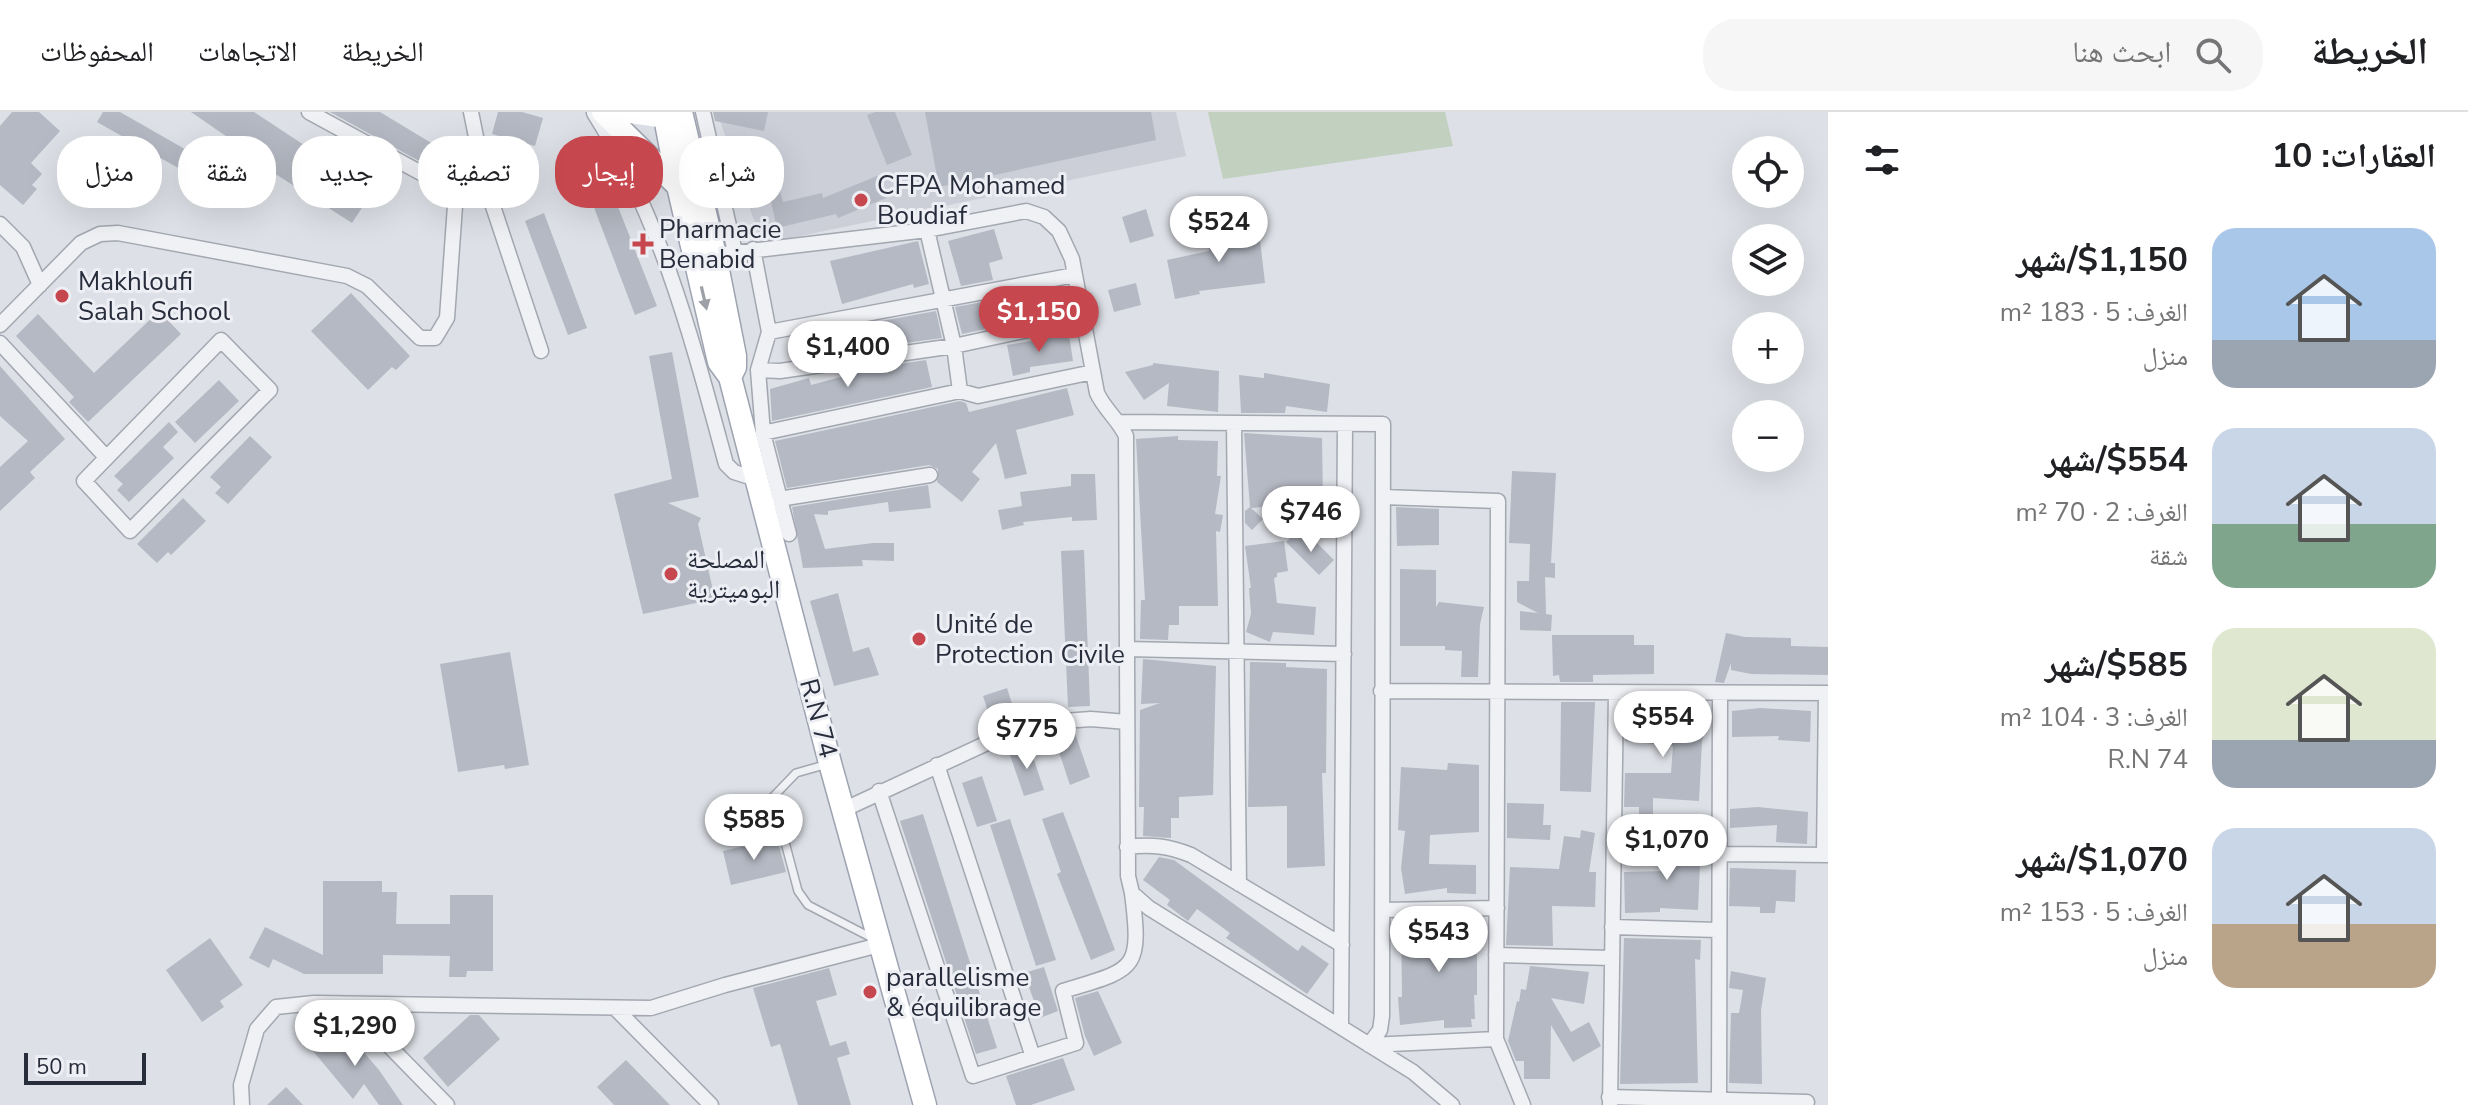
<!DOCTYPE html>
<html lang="ar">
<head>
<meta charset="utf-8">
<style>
	:root { --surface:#fff; --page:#f6f6f6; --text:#202124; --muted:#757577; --line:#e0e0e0; --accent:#c7474e }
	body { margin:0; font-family:"Nunito Sans","Noto Naskh Arabic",sans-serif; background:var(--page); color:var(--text); direction:rtl; height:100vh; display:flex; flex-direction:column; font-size:30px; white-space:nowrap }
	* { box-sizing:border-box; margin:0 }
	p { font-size:26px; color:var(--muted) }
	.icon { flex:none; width:44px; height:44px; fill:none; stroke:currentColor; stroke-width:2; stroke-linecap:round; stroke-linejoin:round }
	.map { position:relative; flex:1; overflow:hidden; direction:ltr }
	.side { display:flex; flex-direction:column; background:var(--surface); width:640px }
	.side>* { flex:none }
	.hud { position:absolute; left:24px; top:24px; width:760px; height:72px; direction:rtl; display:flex; gap:16px }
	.tools { position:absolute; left:1732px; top:24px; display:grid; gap:16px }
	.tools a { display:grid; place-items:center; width:72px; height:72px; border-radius:50%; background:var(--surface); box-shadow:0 8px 32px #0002; font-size:40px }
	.scale { position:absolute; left:24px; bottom:20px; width:122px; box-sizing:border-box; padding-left:8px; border:4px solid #282d3c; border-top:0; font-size:22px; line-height:28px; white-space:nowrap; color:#282d3c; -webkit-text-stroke:6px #edeff4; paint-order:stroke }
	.price { position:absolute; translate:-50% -68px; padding:0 18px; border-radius:28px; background:#fff; color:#222; font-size:26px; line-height:52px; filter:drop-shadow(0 2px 4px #0008) }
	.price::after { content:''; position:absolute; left:50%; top:48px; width:24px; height:18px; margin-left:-12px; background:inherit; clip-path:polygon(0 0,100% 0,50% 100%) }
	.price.current { background:var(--accent); color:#fff }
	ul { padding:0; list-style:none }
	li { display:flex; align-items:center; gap:24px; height:200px; padding:0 32px }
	li span { display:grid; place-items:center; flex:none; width:224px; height:160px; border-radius:24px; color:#555 }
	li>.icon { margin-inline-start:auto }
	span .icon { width:96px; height:96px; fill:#fffc; stroke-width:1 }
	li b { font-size:34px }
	h2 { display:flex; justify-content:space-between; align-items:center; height:96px; padding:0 32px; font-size:34px }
	.chip { padding:0 28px; border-radius:32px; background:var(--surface); box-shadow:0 8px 32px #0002; font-size:28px; line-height:72px }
	.chip.current { background:var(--accent); color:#fff }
	header { display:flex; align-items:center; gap:48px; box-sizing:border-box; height:112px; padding:0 40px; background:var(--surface); border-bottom:2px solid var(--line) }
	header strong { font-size:38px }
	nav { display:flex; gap:44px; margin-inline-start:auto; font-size:28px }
	.search { width:560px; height:72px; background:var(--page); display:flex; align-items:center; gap:20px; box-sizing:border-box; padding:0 28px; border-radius:32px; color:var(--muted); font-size:30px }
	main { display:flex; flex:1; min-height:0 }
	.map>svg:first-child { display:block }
</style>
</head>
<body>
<header>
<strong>الخريطة</strong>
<div class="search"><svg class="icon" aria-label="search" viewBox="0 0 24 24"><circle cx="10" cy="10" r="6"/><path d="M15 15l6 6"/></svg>ابحث هنا</div>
<nav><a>الخريطة</a><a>الاتجاهات</a><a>المحفوظات</a></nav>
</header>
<main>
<section class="side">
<h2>العقارات: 10<svg class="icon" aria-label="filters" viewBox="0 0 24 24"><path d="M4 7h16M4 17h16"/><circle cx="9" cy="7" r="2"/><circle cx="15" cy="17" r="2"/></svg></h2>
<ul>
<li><span style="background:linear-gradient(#a9c7e8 70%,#9aa5b1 0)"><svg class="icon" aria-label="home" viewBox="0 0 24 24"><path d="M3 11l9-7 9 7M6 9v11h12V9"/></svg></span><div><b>$1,150/شهر</b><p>الغرف: 5 · 183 m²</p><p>منزل</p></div></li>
<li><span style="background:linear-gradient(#c9d6e8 60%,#7fa58c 0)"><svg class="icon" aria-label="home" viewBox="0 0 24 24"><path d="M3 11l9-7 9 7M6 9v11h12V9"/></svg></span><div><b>$554/شهر</b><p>الغرف: 2 · 70 m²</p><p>شقة</p></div></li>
<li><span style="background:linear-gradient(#dfe7d0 70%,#9aa5b1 0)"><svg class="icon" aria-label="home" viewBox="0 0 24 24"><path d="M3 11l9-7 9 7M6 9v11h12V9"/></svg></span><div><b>$585/شهر</b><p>الغرف: 3 · 104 m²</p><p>R.N 74</p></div></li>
<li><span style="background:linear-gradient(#c9d6e8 60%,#b9a48a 0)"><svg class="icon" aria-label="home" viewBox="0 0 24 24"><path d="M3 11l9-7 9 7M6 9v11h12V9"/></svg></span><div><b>$1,070/شهر</b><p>الغرف: 5 · 153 m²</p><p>منزل</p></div></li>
</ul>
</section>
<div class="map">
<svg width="1828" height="993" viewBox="0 0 1828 993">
	<rect width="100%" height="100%" fill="#dde0e6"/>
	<path fill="#cccfd8" d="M717 0H1176L1186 44 762 132Z"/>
	<path fill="#c2d0bf" d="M1208 0H1445L1453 34 1223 67Z"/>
	<path fill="#b5b9c3" d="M12 0H39L60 19 31 51 42 62 32 73 37 77 23 93 0 73V14Z
		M103 0H120L190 40 180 57 97 10Z
		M191 0H254L354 66 348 75 367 88 352 111 263 54 265 51Z
		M330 0H380L443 38 432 56Z
		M498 0H522L543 6 535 34 492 22Z
		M713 0H768L764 19 715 9Z
		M875 0H895L912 43 887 53 867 3Z
		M925 0H1151L1156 28 939 75Z
		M593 31 657 194 635 203 582 64 594 59 581 38Z
		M774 57 783 90 822 81 823 86 877 64 886 86 838 106 836 102 777 116 767 72H751V58Z
		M1146 97 1154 124 1130 131 1122 105Z
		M544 101 587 216 568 223 525 109Z
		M1223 113 1224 124 1259 119 1265 171 1199 179 1200 182 1175 187 1167 148 1209 139 1207 115Z
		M994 117 1003 147 989 151 993 168 961 174 948 129Z
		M918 129 929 172 914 176 913 172 842 192 830 149Z
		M1136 171 1141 193 1114 200 1108 178Z
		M1039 180 1043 190 1022 197 1024 209 962 222 955 195Z
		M351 181 410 244 396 258 392 255 368 278 311 219Z
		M159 199 181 222 88 310 69 290 74 285 16 224 38 202 94 261Z
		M936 199 942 226 840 240 838 236 830 239 826 227 843 216Z
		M1069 223 1073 249 1030 255V260L1013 264 1007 233Z
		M672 240 699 385 668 391 701 406 698 412 715 487 643 502 614 382 672 367 649 244Z
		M926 248 932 275 772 309 770 277 809 266 811 273 848 263 847 260Z
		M1153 251 1219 259 1218 300 1167 294 1169 271 1144 288 1125 260 1153 253Z
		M0 254 65 327 30 360 35 366 0 399V355L28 329 0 304Z
		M1264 261 1330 272 1327 300 1286 294 1285 301H1241L1239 263 1264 266Z
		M219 268 239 289 195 331 175 310Z
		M1067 276 1074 303 1016 318 1027 362 1005 367 996 331 972 360 980 367 962 390 937 370 938 357 929 353 787 376 775 329 960 289 966 291 969 300Z
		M169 310 178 320 163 335 174 346 129 390 117 378 123 372 114 364Z
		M1244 321 1322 326 1323 390 1276 389V394L1251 396 1263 407 1252 418 1245 411V399L1250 395Z
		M250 324 272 345 228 392 215 381 221 375 210 365Z
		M1178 324V328L1218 329 1217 364H1221L1215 402 1223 403 1220 420 1216 419 1218 494H1179V513H1169L1168 528 1140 527 1141 488H1145L1136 327Z
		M1512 359 1556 361 1551 451H1555V466L1545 465 1546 502 1552 503 1551 519 1520 518V499L1538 501 1517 490V469H1529L1530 432 1509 431Z
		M1071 362H1095L1097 408 1072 409V405L1023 410 1024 413 1002 418 998 398 1022 394 1020 380 1071 374Z
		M928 373 931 396 889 400 888 390 828 399V403L814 402 825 437 873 431H894V449L862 448 863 454 803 456 792 395Z
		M183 386 206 409 171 443 168 440 157 451 137 432Z
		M1396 395 1439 397V433L1397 434Z
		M1296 420 1311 436 1316 430 1334 448 1319 463 1286 430Z
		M1284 429 1288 459 1277 461V465L1274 466 1277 491 1316 495 1314 523 1273 520 1270 530 1246 520 1251 502 1249 476H1251L1245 434Z
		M1084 438 1090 594 1068 595 1061 439Z
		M1400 457 1436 458V495L1439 490 1484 495 1480 512 1478 565H1461L1462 539 1445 538V534H1400Z
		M838 481 853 540 869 535 879 563 834 574 810 489Z
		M1726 521 1745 525 1791 526V534L1828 535V563L1751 562 1731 558V551L1724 571 1715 570Z
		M1552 523H1634V533H1654V562L1593 563V570H1560L1559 563 1553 564Z
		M510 540 529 653 505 657 504 653 458 660 440 552Z
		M1143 547 1216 554 1213 683 1179 685V706H1171V726L1143 724 1144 695H1139L1140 598 1160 591 1141 592Z
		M1250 550 1286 551V555L1327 557 1326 661H1322L1325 754 1287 756V694L1248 695Z
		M1007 576 1014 598 990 606 983 584Z
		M1561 590H1595L1591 680 1560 679Z
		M1626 590 1671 595 1701 606 1698 614 1706 617 1702 629 1699 689 1653 686V725H1639V695H1624L1625 661H1671L1673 634 1625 629Z
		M1760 596 1811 599 1810 630 1778 628 1779 624 1732 625V599Z
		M1075 621 1090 665 1070 673 1055 628Z
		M1029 633 1044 678 1024 684 1009 640Z
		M1448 651 1479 653V720L1430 723 1429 752 1476 753V782L1447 781V776L1405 782 1401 756 1405 719 1398 718 1401 655 1447 658Z
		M982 664 997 709 977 715 962 671Z
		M1507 691 1544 692 1543 713H1551L1550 728 1507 726Z
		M1758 695 1808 700 1807 732 1776 730 1777 713 1730 716V697Z
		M1063 700 1115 838 1091 848 1057 762 1061 760 1042 707Z
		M923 702 997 936 976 942 900 709Z
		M1010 707 1056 848 1036 854 990 713Z
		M1581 718 1595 721 1589 760H1596L1595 795 1552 794 1553 834 1506 833 1510 755 1559 757 1564 724 1580 726Z
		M777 726 786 760 731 773 723 739Z
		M1669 728 1701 729 1698 798 1660 796V800L1625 801 1624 760 1668 759Z
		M1159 745 1174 748 1298 839 1302 833 1329 852 1307 882 1226 826 1230 821 1197 797 1188 809 1167 793 1170 788 1143 768Z
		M1730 756 1796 758 1795 790 1776 789 1775 801H1760V795L1729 794Z
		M323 769H382V780H397L396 812H450V783H493V859H467L466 865H449L450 844 383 843V862H304L273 847 269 856 249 846 265 815 323 843Z
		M1401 810 1477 812V883H1474L1475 907H1471L1472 915 1444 916V908L1400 913 1398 885H1402Z
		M210 826 243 873 220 889 224 895 202 910 166 858Z
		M1624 826 1701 828 1700 848 1695 847 1698 971 1620 972Z
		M1530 854 1589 860 1584 892 1551 886 1571 920 1589 910 1601 934 1573 950 1551 913 1550 967H1524V949H1516L1508 929 1517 889 1519 890 1521 877 1526 878Z
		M1044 855 1058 899 1040 906 1024 861Z
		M829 856 837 883 816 889 830 934 846 929 850 942 837 946 851 993H798L780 932 771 935 753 876Z
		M1731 859 1766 866 1761 898 1762 972 1729 971 1731 901H1739L1743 878 1729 876Z
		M1098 879 1122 931 1094 944 1085 924 1075 886Z
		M470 903H479L500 927 448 975 423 946Z
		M342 915 379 958 403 993H379L364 972 353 987 313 939Z
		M1063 946 1075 978 1031 993H1016L1006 964Z
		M626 948 670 993H614L597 975Z
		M286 975 303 993H267Z"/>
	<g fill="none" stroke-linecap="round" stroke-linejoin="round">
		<defs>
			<path id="lane" d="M828 652 796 661 773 685 798 779 808 793 874 827"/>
			<path id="street" d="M309 0 456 80 485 70 471 0
				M703 0 735 140
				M594 1C662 108 693 231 726 352L734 360 756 367
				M485 70 541 239
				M0 112 23 135 40 173
				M927 118 954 234 960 279
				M753 137 769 220 758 258 780 259 954 234 1083 206
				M715 143 927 118 1026 99 1044 105 1059 119 1072 147 1097 281C1105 298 1118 307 1126 324L1128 764 1132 781 1149 796 1413 960 1452 993
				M0 213 81 131 100 122 118 121 347 164 367 174 420 226H435L447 206 456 80
				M769 220 1075 163
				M221 228 270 278 130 419 84 369Z
				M0 231 105 344
				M758 258 763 321 789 422
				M1120 310 1383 312 1382 904 1380 918 1369 933
				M1234 311 1239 772
				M763 321 960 279 978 284 1093 260
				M1383 385 1498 389 1496 927 1523 993
				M779 387 930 363
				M1127 537 1344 542
				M1381 579 1828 581
				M937 653 1033 945
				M879 679 973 964 1076 931 1063 879C1135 857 1142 860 1132 781
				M845 697 1013 619 1051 610 1091 607 1127 610
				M1127 735C1152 732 1168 734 1191 743L1342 833
				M1718 742 1828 743
				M1824 743 1826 581
				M1382 798 1497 796
				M1612 815 1718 818
				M1496 843 1612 846
				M348 892 447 993
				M616 897 711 993
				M1341 915 1345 312
				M1370 933 1496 927
				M1609 985 1807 990
				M1719 988 1720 581
				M242 993 241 973 257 917 276 895 314 891 651 896 725 873 883 832
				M1610 993 1616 580"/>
			<path id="primary" d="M603 0 678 74
				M664 0 678 74 719 250 730 265 830 651 925 993
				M681 0 715 143 735 244V255L730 265"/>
		</defs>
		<use href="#lane" stroke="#a3a7b0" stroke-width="10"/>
		<use href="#street" stroke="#a3a7b0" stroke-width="17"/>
		<use href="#primary" stroke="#9da3b1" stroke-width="25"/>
		<use href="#lane" stroke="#f0f1f5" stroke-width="7"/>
		<use href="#street" stroke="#f0f1f5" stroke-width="14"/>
		<path stroke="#fff" stroke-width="20" d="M624 0 680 8"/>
		<use href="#primary" stroke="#fff" stroke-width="22"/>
	</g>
	<defs><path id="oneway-solid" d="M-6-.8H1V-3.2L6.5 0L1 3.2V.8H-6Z" transform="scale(2)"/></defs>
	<use fill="#9ea0a7" href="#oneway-solid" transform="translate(704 186) rotate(77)"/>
	<g fill="#c7474e" stroke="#edeff4" stroke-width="3">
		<circle cx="861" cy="88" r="8"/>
		<path d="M639 120h8v8h8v8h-8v8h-8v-8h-8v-8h8z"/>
		<circle cx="62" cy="184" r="8"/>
		<circle cx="671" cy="462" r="8"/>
		<circle cx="919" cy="527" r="8"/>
		<circle cx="870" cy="880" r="8"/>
	</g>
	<g text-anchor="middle" stroke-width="6" stroke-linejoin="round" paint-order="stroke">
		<g font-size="26" fill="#282d3c" stroke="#edeff4" text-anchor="start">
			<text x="877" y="82">CFPA Mohamed<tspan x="877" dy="30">Boudiaf</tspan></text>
			<text x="659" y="126">Pharmacie<tspan x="659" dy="30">Benabid</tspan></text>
			<text x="78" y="178">Makhloufi<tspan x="78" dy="30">Salah School</tspan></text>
			<text x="687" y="456">المصلحة<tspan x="687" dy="30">البوميترية</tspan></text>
			<text x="935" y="521">Unité de<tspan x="935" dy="30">Protection Civile</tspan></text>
			<text x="886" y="874">parallelisme<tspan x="886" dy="30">&amp; équilibrage</tspan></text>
		</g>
		<g font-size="26" fill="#282d3c" stroke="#edeff4">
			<text transform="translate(819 606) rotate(75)" y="9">R.N 74</text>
		</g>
	</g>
</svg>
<div class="tools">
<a><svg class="icon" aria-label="locate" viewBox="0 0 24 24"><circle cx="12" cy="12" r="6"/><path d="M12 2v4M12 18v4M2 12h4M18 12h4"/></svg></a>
<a><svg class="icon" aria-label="layers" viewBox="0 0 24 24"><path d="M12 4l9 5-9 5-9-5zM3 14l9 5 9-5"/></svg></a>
<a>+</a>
<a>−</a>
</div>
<div class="scale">50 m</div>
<b class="price" style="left:1219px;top:152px">$524</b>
<b class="price current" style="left:1039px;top:242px">$1,150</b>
<b class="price" style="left:848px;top:277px">$1,400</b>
<b class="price" style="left:1311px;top:442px">$746</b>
<b class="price" style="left:1663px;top:647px">$554</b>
<b class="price" style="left:1027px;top:659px">$775</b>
<b class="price" style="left:754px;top:750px">$585</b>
<b class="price" style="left:1667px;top:770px">$1,070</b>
<b class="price" style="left:1439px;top:862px">$543</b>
<b class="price" style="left:355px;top:956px">$1,290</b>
<div class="hud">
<a class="chip">شراء</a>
<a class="chip current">إيجار</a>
<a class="chip">تصفية</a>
<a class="chip">جديد</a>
<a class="chip">شقة</a>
<a class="chip">منزل</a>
</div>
</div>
</main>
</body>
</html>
